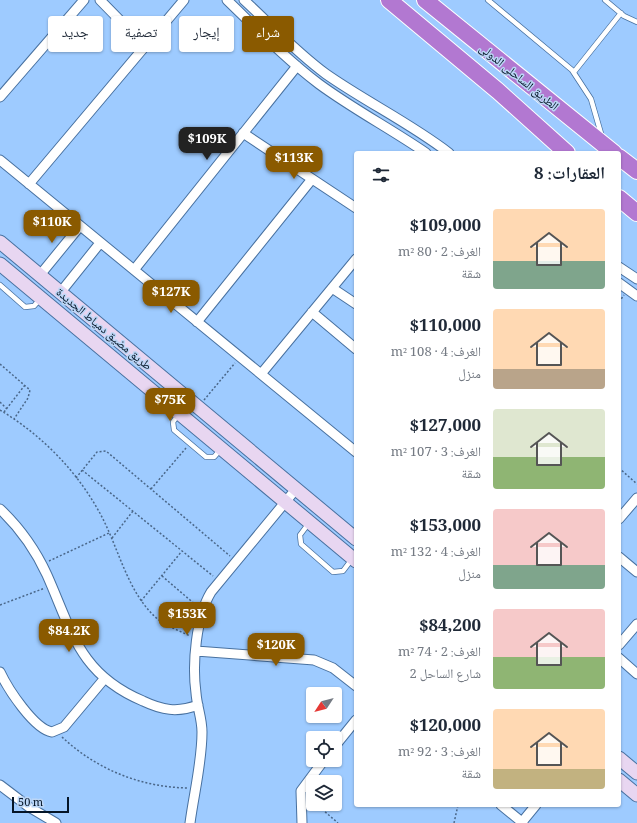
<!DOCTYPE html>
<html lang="ar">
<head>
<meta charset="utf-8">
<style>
	:root { --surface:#fff; --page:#f2f2f3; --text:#1f2937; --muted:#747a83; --accent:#8a5a00 }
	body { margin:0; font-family:Georgia,"Noto Naskh Arabic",serif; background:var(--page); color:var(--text); direction:rtl; height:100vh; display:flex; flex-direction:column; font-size:15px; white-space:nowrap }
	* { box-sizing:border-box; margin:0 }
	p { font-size:13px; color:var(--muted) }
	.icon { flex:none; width:22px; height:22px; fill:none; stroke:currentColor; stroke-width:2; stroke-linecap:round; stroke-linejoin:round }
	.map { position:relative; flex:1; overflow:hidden; direction:ltr }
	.sheet { position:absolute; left:354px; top:151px; width:267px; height:656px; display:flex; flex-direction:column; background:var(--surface); border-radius:4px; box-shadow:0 1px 3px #0004; direction:rtl }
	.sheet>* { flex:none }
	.banner { position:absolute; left:12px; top:16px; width:282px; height:36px; direction:rtl; display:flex; gap:8px }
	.needle { width:26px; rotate:234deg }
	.controls { position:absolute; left:306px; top:687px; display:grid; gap:8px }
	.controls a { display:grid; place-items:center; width:36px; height:36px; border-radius:4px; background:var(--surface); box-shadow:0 1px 3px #0004; font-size:20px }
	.scale { position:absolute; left:12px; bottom:10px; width:57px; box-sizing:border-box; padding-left:4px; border:2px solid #051527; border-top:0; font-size:11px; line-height:14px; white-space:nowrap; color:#051527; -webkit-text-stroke:3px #bcd6f6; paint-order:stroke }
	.price { position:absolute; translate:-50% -34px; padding:0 9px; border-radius:8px; background:var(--accent); color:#fff; font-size:13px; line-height:26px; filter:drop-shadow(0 1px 2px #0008) }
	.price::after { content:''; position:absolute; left:50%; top:24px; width:12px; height:9px; margin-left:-6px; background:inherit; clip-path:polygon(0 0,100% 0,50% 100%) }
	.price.current { background:#222; color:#fff }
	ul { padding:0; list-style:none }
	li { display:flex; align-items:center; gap:12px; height:100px; padding:0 16px }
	li span { display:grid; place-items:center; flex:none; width:112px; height:80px; border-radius:4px; color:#555 }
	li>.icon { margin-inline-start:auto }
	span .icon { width:48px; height:48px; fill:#fffc; stroke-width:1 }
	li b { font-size:17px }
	h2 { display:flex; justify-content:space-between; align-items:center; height:48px; padding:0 16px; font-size:17px }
	.pill { padding:0 14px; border-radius:4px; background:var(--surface); box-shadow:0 1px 3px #0004; font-size:14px; line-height:36px }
	.pill.current { background:var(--accent); color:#fff }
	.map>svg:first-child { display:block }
</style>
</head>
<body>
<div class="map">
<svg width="637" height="823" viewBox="0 0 637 823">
	<rect width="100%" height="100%" fill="#9ecbff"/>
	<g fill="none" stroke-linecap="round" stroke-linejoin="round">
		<defs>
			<path id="lane" d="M488 0 572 70 591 99 602 137
				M605 0 624 16 637 22
				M574 72 621 13
				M0 285 25 307 34 306 40 299
				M178 415 173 422 174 430 206 457H214L221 449
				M309 523 300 535 301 544 333 572 343 571 352 559"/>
			<path id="street" d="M100 0 145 46
				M227 0C257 29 286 59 319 84 353 109 391 129 426 153
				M244 0C271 25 296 52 326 74 366 102 410 123 449 153
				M0 97 84 0
				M243 133 356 208
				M0 160 356 452
				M29 184 184 0
				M619 267 637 279
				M134 270 297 66
				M40 275 80 226
				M619 283 637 296
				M332 288 356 304
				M60 293 100 243
				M312 312 356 349
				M197 322 312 179
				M261 374 356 259
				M0 509C20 528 36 551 47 575 72 631 79 674 143 701 162 710 177 713 198 705
				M619 519 637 498
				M619 557 637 572
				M619 645 637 624
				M196 651 314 660 333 668 356 686
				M619 658 637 674
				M0 672C8 689 34 729 52 732L64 727 105 678
				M335 746 356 720
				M0 785 29 807 56 823
				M501 805 523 823
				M522 822 536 805
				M190 823C194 793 202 762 202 732 202 718 197 707 196 693 192 664 196 617 211 592L296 489
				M302 823 301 791 324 760"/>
			<path id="secondary" d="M0 242 356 539
				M0 264 356 561
				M619 758 637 773
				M619 780 637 795"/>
			<path id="highway" d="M389 0 498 91 567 153
				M425 0 614 153
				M619 157 637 171
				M619 198 637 213"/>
		</defs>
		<use href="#lane" stroke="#4871a0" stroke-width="6"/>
		<use href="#street" stroke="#4871a0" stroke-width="11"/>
		<use href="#secondary" stroke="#4871a0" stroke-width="15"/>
		<use href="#highway" stroke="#fff" stroke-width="18"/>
		<path stroke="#4a6789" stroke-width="1.5" stroke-dasharray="2 2" stroke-linecap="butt" d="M619 302 624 295
			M0 364 30 390 28 398 14 419
			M204 400 235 363
			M0 402 7 409
			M0 410C40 434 74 468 97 508 119 545 126 594 160 621 169 627 180 631 190 636
			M4 412 25 385
			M619 468 637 484
			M82 470 213 576
			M76 478 97 452 106 451 230 556
			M151 489 186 448
			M112 538 133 511
			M49 561 109 533
			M162 576 197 606
			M141 601 182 551
			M0 605 45 588
			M62 737C96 769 140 787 187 788
			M316 804 338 823
			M454 823 458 805"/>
		<use href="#lane" stroke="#fff" stroke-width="4.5"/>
		<use href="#street" stroke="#fff" stroke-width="9"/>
		<use href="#secondary" stroke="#e8d6f1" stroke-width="13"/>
		<use href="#highway" stroke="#b278d1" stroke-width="16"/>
	</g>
	<g text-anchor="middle" stroke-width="3" stroke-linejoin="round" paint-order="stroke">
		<g font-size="12" fill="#051527" stroke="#bcd6f6">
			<text transform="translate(519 77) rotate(39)" y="4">الطريق الساحلى الدولى</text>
			<text transform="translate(104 329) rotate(40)" y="4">طريق مضيق دمياط الجديدة</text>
		</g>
	</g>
</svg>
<div class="controls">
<a><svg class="needle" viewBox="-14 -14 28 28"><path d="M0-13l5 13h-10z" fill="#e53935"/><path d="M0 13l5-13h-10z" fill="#747a83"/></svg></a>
<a><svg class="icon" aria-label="locate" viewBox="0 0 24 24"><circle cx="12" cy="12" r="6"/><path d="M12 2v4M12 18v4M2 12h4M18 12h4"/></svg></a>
<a><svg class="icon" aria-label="layers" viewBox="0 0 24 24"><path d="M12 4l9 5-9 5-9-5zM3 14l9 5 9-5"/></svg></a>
</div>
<div class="scale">50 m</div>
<b class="price current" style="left:207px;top:161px">$109K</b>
<b class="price" style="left:294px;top:180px">$113K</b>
<b class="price" style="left:52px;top:244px">$110K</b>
<b class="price" style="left:171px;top:314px">$127K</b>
<b class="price" style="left:170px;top:422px">$75K</b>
<b class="price" style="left:187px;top:636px">$153K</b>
<b class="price" style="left:69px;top:653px">$84.2K</b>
<b class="price" style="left:276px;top:667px">$120K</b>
<div class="banner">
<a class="pill current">شراء</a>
<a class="pill">إيجار</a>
<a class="pill">تصفية</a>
<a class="pill">جديد</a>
</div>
<section class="sheet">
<h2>العقارات: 8<svg class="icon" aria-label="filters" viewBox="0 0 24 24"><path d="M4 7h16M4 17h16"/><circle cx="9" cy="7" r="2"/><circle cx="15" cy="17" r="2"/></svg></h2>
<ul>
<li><span style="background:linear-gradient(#ffd9b3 65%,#7fa58c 0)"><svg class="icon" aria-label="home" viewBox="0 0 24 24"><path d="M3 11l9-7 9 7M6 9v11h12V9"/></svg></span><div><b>$109,000</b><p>الغرف: 2 · 80 m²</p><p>شقة</p></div></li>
<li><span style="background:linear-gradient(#ffd9b3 75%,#b9a48a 0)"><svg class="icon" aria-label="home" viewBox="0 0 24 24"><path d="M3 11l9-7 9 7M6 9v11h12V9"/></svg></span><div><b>$110,000</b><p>الغرف: 4 · 108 m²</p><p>منزل</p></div></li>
<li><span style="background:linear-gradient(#dfe7d0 60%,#8fb573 0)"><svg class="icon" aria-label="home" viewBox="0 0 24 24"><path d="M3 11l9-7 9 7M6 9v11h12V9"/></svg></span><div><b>$127,000</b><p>الغرف: 3 · 107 m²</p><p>شقة</p></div></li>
<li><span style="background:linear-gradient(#f6c9c9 70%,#7fa58c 0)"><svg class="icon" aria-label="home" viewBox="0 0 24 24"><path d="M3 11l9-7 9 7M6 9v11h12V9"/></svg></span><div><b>$153,000</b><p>الغرف: 4 · 132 m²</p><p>منزل</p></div></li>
<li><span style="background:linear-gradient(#f6c9c9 60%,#8fb573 0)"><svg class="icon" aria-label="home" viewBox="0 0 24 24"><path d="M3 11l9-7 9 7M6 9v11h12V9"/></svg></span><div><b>$84,200</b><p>الغرف: 2 · 74 m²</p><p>شارع الساحل 2</p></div></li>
<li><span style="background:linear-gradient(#ffd9b3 75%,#c2b280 0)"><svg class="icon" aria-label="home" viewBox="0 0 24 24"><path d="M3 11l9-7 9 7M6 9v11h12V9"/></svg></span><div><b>$120,000</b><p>الغرف: 3 · 92 m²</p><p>شقة</p></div></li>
</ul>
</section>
</div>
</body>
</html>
